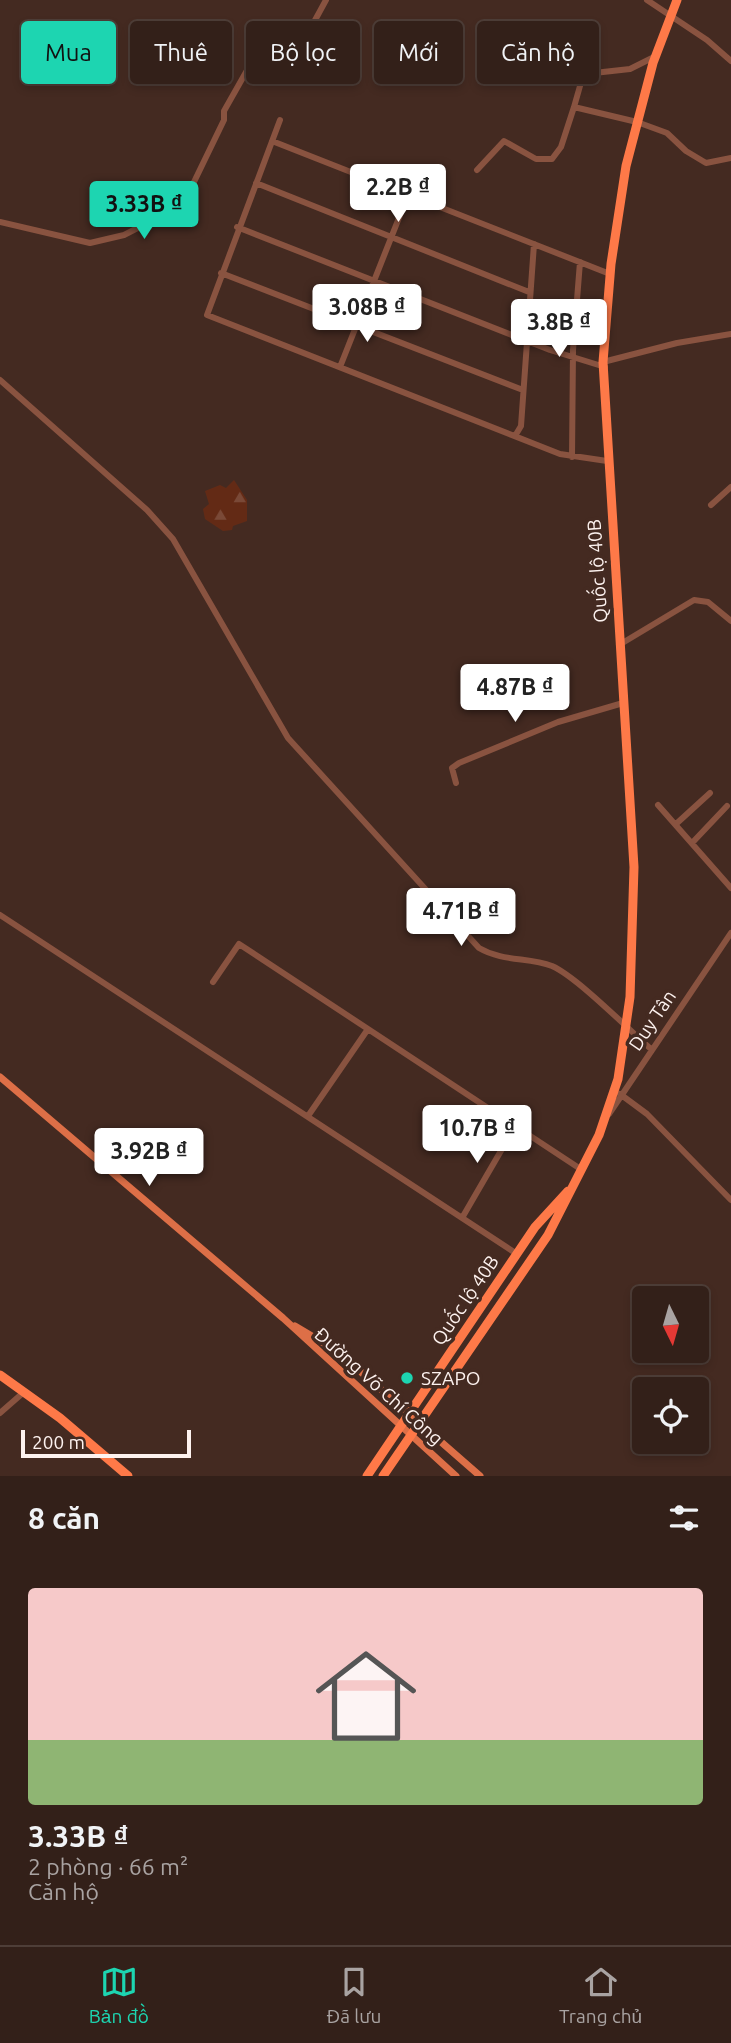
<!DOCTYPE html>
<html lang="vi">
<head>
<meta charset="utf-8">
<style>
	:root { --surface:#332019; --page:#3b2822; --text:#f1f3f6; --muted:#a9a3a2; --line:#4e3e38; --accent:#1dd5b1 }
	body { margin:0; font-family:Ubuntu,sans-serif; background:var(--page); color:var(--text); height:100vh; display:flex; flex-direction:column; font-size:26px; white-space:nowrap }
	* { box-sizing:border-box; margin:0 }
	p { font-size:23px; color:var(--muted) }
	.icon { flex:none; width:38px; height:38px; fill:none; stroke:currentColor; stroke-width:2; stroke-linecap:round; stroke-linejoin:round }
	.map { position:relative; height:1476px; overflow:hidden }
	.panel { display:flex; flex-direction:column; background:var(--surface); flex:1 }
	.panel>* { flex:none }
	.top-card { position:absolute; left:21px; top:21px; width:690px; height:63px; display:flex; gap:14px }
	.needle { width:46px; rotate:175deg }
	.buttons { position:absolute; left:632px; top:1286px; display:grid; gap:14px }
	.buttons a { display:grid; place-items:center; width:77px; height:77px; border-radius:7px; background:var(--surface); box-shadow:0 4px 10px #0003,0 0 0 2px var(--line); font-size:35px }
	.scale { position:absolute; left:21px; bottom:18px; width:170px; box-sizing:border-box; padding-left:7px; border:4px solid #fdf2ef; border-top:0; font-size:19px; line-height:24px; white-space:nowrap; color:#fdf2ef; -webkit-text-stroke:5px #442a21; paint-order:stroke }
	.price { position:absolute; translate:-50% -60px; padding:0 16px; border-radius:7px; background:#fff; color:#222; font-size:23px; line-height:46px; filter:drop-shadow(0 2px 4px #0008) }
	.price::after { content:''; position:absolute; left:50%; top:42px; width:21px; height:16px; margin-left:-10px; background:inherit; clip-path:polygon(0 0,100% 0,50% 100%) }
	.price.on { background:var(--accent); color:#111 }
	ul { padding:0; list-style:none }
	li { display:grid; align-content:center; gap:14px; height:371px; padding:0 28px }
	li span { display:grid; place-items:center; height:217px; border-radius:7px; color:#555 }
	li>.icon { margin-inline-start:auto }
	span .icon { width:126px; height:126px; fill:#fffc; stroke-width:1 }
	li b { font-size:30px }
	h2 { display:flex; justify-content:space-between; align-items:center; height:84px; padding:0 28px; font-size:30px }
	.pill { padding:0 24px; border-radius:7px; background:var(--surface); box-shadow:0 4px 10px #0003,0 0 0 2px var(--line); font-size:24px; line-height:63px }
	.pill.on { background:var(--accent); color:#111 }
	.menu { display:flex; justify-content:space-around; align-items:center; height:98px; border-top:2px solid var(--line); background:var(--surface); font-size:19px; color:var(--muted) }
	.menu a { display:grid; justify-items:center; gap:4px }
	.menu .on { color:var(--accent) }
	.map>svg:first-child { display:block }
</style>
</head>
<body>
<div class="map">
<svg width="731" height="1476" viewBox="0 0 731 1476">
	<defs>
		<pattern id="forest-firs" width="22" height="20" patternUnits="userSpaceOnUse" patternTransform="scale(1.75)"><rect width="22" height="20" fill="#632a15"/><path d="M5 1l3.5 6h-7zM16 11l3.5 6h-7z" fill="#7a4937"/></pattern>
	</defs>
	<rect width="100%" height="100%" fill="#442a21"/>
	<path fill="url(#forest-firs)" d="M234 480 247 500V521L233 526 232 530 223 531 205 519 203 509 209 504 205 491 220 485 226 488Z"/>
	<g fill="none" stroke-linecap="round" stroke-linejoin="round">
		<path stroke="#895340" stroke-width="6" d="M647 0 707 40 731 61
			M531 62 584 72 574 107 637 122 667 133 686 151 706 163 731 158
			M585 74 630 69 656 56
			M280 120 207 315 560 454 607 461
			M272 141 610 274
			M477 170 504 141 536 159H552L561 147 574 107
			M256 183 529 292
			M0 222 90 243 124 235 161 216 175 198 193 184 224 120V111L250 65 255 63 278 77H284L326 0
			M237 227 550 350 605 367
			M221 273 523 390
			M603 362 677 343 731 334
			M340 367 408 195
			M0 380 147 510 173 539 288 738 479 948C503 962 528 957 552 966 577 977 628 1029 651 1049
			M515 436 521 426 534 244
			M572 457 573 350 580 262
			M711 505 731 487
			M619 645 694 600 708 602 731 621
			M456 783 452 768 459 763 558 722 623 703
			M658 805 731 888
			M676 824 710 793
			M692 843 727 806
			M0 915 517 1254
			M213 982 239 944 582 1170
			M620 1094 647 1114 731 1200
			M609 1114 731 933
			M308 1116 368 1029
			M462 1218 516 1125
			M0 1413 24 1392"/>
		<path stroke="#dd6f47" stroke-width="7" d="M0 1077 283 1318 456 1476
			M295 1326 337 1351 480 1476"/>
		<path stroke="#fe7948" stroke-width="9" d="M0 1375 60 1418 128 1476
			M367 1476 535 1227 568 1191
			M383 1476 548 1235 599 1135 618 1079 630 997 634 867 603 362 611 264 626 166 653 63 677 0"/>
	</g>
	<circle fill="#1dd5b1" stroke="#442a21" stroke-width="2.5" cx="407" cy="1378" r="7"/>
	<g text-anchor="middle" stroke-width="7" stroke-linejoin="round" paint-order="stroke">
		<g font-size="19" fill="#fdf2ef" stroke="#442a21">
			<text transform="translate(597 571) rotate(-94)" y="7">Quốc lộ 40B</text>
			<text transform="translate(652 1020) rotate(-56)" y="7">Duy Tân</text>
			<text transform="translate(465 1300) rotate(-56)" y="7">Quốc lộ 40B</text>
			<text transform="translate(379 1386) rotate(42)" y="7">Đường Võ Chí Công</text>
		</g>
		<g font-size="19" fill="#fdf2ef" stroke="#442a21" text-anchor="start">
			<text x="421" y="1385">SZAPO</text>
		</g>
	</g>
</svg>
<div class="buttons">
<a><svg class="needle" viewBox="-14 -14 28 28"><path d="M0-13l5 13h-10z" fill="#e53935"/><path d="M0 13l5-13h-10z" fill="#a9a3a2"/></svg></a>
<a><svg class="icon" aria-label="locate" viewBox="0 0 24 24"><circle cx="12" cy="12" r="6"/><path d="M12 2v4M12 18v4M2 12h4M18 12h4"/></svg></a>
</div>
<div class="scale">200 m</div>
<b class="price" style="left:398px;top:224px">2.2B ₫</b>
<b class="price on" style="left:144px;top:241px">3.33B ₫</b>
<b class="price" style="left:367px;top:344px">3.08B ₫</b>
<b class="price" style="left:559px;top:359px">3.8B ₫</b>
<b class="price" style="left:515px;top:724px">4.87B ₫</b>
<b class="price" style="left:461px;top:948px">4.71B ₫</b>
<b class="price" style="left:477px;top:1165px">10.7B ₫</b>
<b class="price" style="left:149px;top:1188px">3.92B ₫</b>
<div class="top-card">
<a class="pill on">Mua</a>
<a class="pill">Thuê</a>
<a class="pill">Bộ lọc</a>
<a class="pill">Mới</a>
<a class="pill">Căn hộ</a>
</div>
</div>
<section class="panel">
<h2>8 căn<svg class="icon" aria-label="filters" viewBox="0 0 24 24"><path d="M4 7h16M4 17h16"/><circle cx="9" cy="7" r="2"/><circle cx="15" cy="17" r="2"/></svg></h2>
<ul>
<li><span style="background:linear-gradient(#f6c9c9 70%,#8fb573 0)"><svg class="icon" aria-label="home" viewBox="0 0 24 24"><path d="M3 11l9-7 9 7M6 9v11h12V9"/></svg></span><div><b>3.33B ₫</b><p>2 phòng · 66 m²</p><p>Căn hộ</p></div></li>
</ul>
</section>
<nav class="menu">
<a class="on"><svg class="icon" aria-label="map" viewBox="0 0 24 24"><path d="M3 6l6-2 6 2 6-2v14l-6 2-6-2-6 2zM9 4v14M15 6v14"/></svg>Bản đồ</a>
<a><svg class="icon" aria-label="saved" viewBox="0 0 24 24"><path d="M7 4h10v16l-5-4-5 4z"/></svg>Đã lưu</a>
<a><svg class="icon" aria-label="home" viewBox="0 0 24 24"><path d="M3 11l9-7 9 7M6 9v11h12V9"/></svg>Trang chủ</a>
</nav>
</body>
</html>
